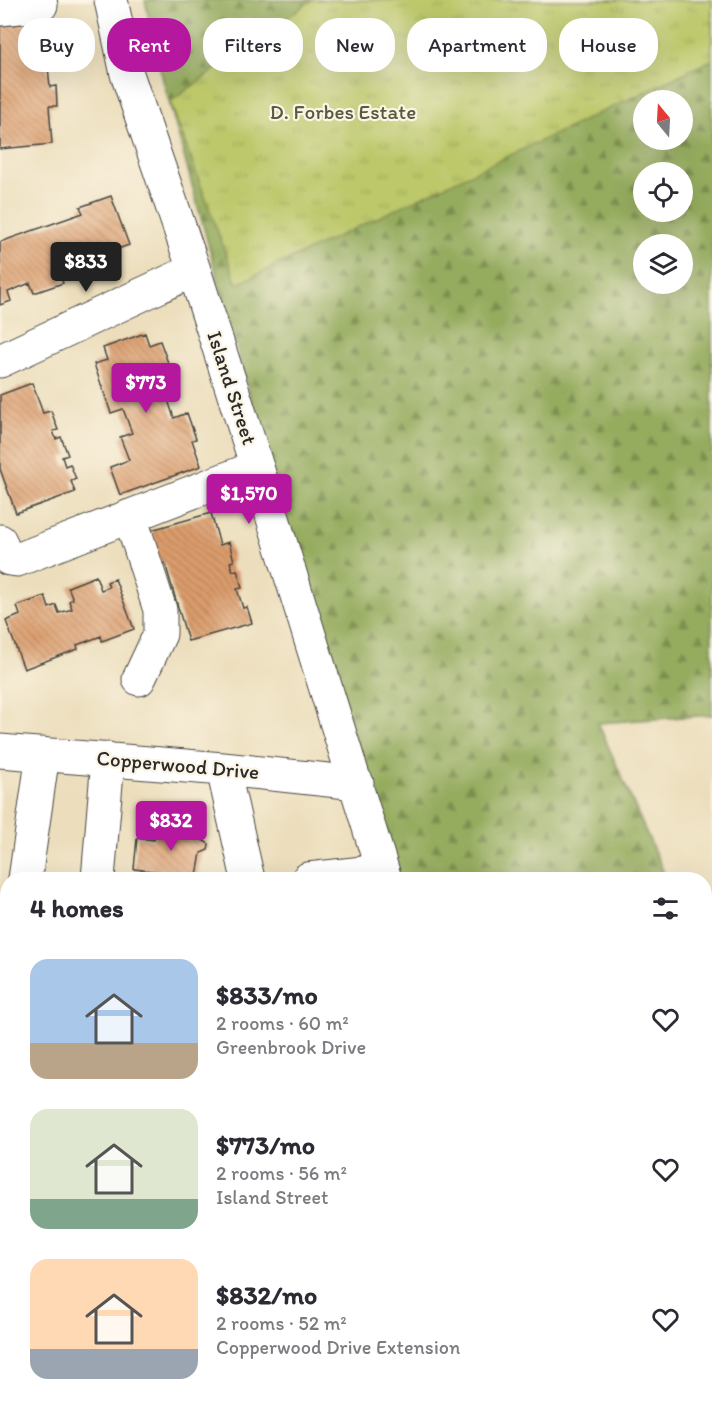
<!DOCTYPE html>
<html lang="en">
<head>
<meta charset="utf-8">
<style>
	:root { --surface:#fff; --page:#f7f7f7; --text:#2b2b33; --muted:#7c7c81; --accent:#b5179e }
	body { margin:0; font-family:Itim,sans-serif; background:var(--page); color:var(--text); height:100vh; display:flex; flex-direction:column; font-size:22px; white-space:nowrap }
	* { box-sizing:border-box; margin:0 }
	p { font-size:20px; color:var(--muted) }
	.icon { flex:none; width:33px; height:33px; fill:none; stroke:currentColor; stroke-width:2; stroke-linecap:round; stroke-linejoin:round }
	.map { position:relative; flex:1; overflow:hidden }
	.drawer { position:absolute; left:0px; top:872px; width:712px; height:536px; display:flex; flex-direction:column; background:var(--surface); border-radius:24px 24px 0 0; box-shadow:0 6px 24px #0002 }
	.drawer>* { flex:none }
	.hud { position:absolute; left:18px; top:18px; width:676px; height:54px; display:flex; gap:12px }
	.needle { width:39px; rotate:342deg }
	.buttons { position:absolute; left:633px; top:90px; display:grid; gap:12px }
	.buttons a { display:grid; place-items:center; width:60px; height:60px; border-radius:50%; background:var(--surface); box-shadow:0 6px 24px #0002; font-size:30px }
	.price { position:absolute; translate:-50% -51px; padding:0 14px; border-radius:6px; background:var(--accent); color:#fff; font-size:20px; line-height:39px; filter:drop-shadow(0 2px 3px #0008) }
	.price::after { content:''; position:absolute; left:50%; top:36px; width:18px; height:14px; margin-left:-9px; background:inherit; clip-path:polygon(0 0,100% 0,50% 100%) }
	.price.selected { background:#222; color:#fff }
	ul { padding:0; list-style:none }
	li { display:flex; align-items:center; gap:18px; height:150px; padding:0 30px }
	li span { display:grid; place-items:center; flex:none; width:168px; height:120px; border-radius:18px; color:#555 }
	li>.icon { margin-inline-start:auto }
	span .icon { width:72px; height:72px; fill:#fffc; stroke-width:1 }
	li b { font-size:26px }
	h2 { display:flex; justify-content:space-between; align-items:center; height:72px; padding:0 30px; font-size:26px }
	.pill { padding:0 21px; border-radius:24px; background:var(--surface); box-shadow:0 6px 24px #0002; font-size:21px; line-height:54px }
	.pill.selected { background:var(--accent); color:#fff }
	.map>svg:first-child { display:block }
</style>
</head>
<body>
<div class="map">
<svg width="712" height="1406" viewBox="0 0 712 1406">
	<defs>
		<pattern id="forest-firs" width="22" height="20" patternUnits="userSpaceOnUse" patternTransform="scale(1.5)"><rect width="22" height="20" fill="#95ac5e"/><path d="M5 1l3.5 6h-7zM16 11l3.5 6h-7z" fill="#7a8c4e"/></pattern>
		<pattern id="park-tufts" width="24" height="20" patternUnits="userSpaceOnUse" patternTransform="scale(1.5)"><rect width="24" height="20" fill="#bcc86a"/><path d="M3 7l-1-3M5 7V3M7 7l1-3M15 17l-1-3M17 17v-4M19 17l1-3" fill="none" stroke="#a2ac5c"/></pattern>
		<pattern id="building-back-hatch" width="6" height="6" patternUnits="userSpaceOnUse" patternTransform="scale(1.5)"><rect width="6" height="6" fill="#db9c6c"/><path d="M-1 5l2 2M0 0l6 6M5-1l2 2" fill="none" stroke="#b27f59"/></pattern>
	</defs>
	<rect width="100%" height="100%" fill="#fcf5e5"/>
	<filter id="ink" filterUnits="userSpaceOnUse"><feTurbulence type="fractalNoise" baseFrequency=".0167" numOctaves="2"/><feDisplacementMap in="SourceGraphic" scale="12" xChannelSelector="R" yChannelSelector="G"/><feConvolveMatrix kernelMatrix="1 2 1 2 8 2 1 2 1" color-interpolation-filters="sRGB"/></filter>
	<filter id="wash" filterUnits="userSpaceOnUse"><feTurbulence type="fractalNoise" baseFrequency=".008" numOctaves="4" result="noise"/><feDisplacementMap in="SourceGraphic" scale="24" xChannelSelector="R" yChannelSelector="G"/><feGaussianBlur stdDeviation="1.35" result="paint"/><feColorMatrix in="noise" values="0 0 0 0 0 0 0 0 0 0 0 0 0 0 0 0 0 1.4 0 .05"/><feComposite in="paint" operator="in"/></filter>
	<g filter="url(#wash)">
		<rect width="100%" height="100%" fill="#ecdebc"/>
		<path fill="url(#forest-firs)" stroke="#606c44" stroke-width="1.5" fill-rule="evenodd" d="M145 0H712V715L598 723 664 873 671 879H383L157 58ZM644 100H682V140H644ZM644 172H682V212H644ZM644 244H682V284H644Z
			M705 910 712 917V1151L705 1144Z
			M7 1259V1374L0 1376V1260Z
			M287 1400H556L577 1403V1406H290Z"/>
		<path fill="url(#park-tufts)" stroke="#747a4a" stroke-width="1.5" d="M312 0H712V60L237 284 170 102Z"/>
		<g id="blocks">
			<path fill="url(#building-back-hatch)" d="M44 22 45 32 50 31 53 67H48L50 87 56 86 57 106H49L52 144 0 149V26Z
				M111 196 129 245 112 251 116 264 89 273 85 262 59 272 63 283 34 293 30 283 8 292 11 301 0 305V242L83 213 80 207Z
				M145 333 149 345 160 341 178 390 166 394 174 418 187 413 196 439 192 440 201 466 120 495 110 467 129 460 120 437 132 433 123 409 111 413 94 364 107 360 103 348Z
				M32 383 43 413 51 411 58 430 53 431 56 439 61 437 68 455 62 457 65 466 70 464 76 479 71 481 75 492 16 513 0 469V395Z
				M211 513 220 545 229 542 234 561 230 562 233 571 237 570 242 588 237 589 243 608 247 607 252 623 188 641 165 563 160 564 151 530Z
				M96 576 101 590 109 587 107 582 115 579 134 629 102 641 101 636 77 645 78 649 24 669 6 621 20 615 17 606 45 596 49 608 56 605 59 613 72 609 69 601 73 599 68 587Z
				M172 827 186 828 185 832 201 834V839L209 844 208 850 201 853 197 876 134 869 137 838 154 840 155 830 172 832Z
				M707 1137 712 1142V1156L705 1163V1140Z
				M21 1400H68L65 1406H26L28 1403Z
				M97 1400H132L128 1406H102L104 1403Z
				M245 1400H277V1402L287 1401 288 1406H246Z"/>
		</g>
	</g>
	<g filter="url(#ink)">
		<use href="#blocks" fill-opacity="0" stroke="#484641" stroke-width="1.5"/>
		<g fill="none" stroke-linecap="round" stroke-linejoin="round">
			<defs>
				<path id="minor" d="M111 0 127 74 194 270 257 467 385 879
					M0 9 41 5
					M0 361 194 270
					M130 516 160 610V634L139 679
					M0 541 4 552 9 559 17 560 257 467
					M0 751 223 769 357 783
					M223 769 248 879
					M25 879 43 754
					M98 879 108 759
					M308 879 382 871
					M0 1053 8 1001
					M0 1217 8 1216
					M0 1340 8 1328
					M705 1366 712 1371
					M191 1400 195 1406
					M615 1406 616 1400"/>
			</defs>
			<use href="#minor" stroke="#484641" stroke-width="35"/>
			<use href="#minor" stroke="#fff" stroke-width="33"/>
		</g>
	</g>
	<g text-anchor="middle" stroke-width="4.5" stroke-linejoin="round" paint-order="stroke">
		<g font-size="21" fill="#565a3e" stroke="#fcf5e5">
			<text x="343" y="119">D. Forbes Estate</text>
		</g>
		<g font-size="21" fill="#2b2b2b" stroke="#fcf5e5">
			<text transform="translate(232 388) rotate(72)" y="7">Island Street</text>
			<text transform="translate(178 765) rotate(5)" y="7">Copperwood Drive</text>
		</g>
	</g>
</svg>
<div class="buttons">
<a><svg class="needle" viewBox="-14 -14 28 28"><path d="M0-13l5 13h-10z" fill="#e53935"/><path d="M0 13l5-13h-10z" fill="#7c7c81"/></svg></a>
<a><svg class="icon" aria-label="locate" viewBox="0 0 24 24"><circle cx="12" cy="12" r="6"/><path d="M12 2v4M12 18v4M2 12h4M18 12h4"/></svg></a>
<a><svg class="icon" aria-label="layers" viewBox="0 0 24 24"><path d="M12 4l9 5-9 5-9-5zM3 14l9 5 9-5"/></svg></a>
</div>
<b class="price selected" style="left:86px;top:293px">$833</b>
<b class="price" style="left:146px;top:414px">$773</b>
<b class="price" style="left:249px;top:525px">$1,570</b>
<b class="price" style="left:171px;top:852px">$832</b>
<div class="hud">
<a class="pill">Buy</a>
<a class="pill selected">Rent</a>
<a class="pill">Filters</a>
<a class="pill">New</a>
<a class="pill">Apartment</a>
<a class="pill">House</a>
</div>
<section class="drawer">
<h2>4 homes<svg class="icon" aria-label="filters" viewBox="0 0 24 24"><path d="M4 7h16M4 17h16"/><circle cx="9" cy="7" r="2"/><circle cx="15" cy="17" r="2"/></svg></h2>
<ul>
<li><span style="background:linear-gradient(#a9c7e8 70%,#b9a48a 0)"><svg class="icon" aria-label="home" viewBox="0 0 24 24"><path d="M3 11l9-7 9 7M6 9v11h12V9"/></svg></span><div><b>$833/mo</b><p>2 rooms · 60 m²</p><p>Greenbrook Drive</p></div><svg class="icon" aria-label="heart" viewBox="0 0 24 24"><path d="M12 20l-8-8c-3-5 5-10 8-4 3-6 11-1 8 4z"/></svg></li>
<li><span style="background:linear-gradient(#dfe7d0 75%,#7fa58c 0)"><svg class="icon" aria-label="home" viewBox="0 0 24 24"><path d="M3 11l9-7 9 7M6 9v11h12V9"/></svg></span><div><b>$773/mo</b><p>2 rooms · 56 m²</p><p>Island Street</p></div><svg class="icon" aria-label="heart" viewBox="0 0 24 24"><path d="M12 20l-8-8c-3-5 5-10 8-4 3-6 11-1 8 4z"/></svg></li>
<li><span style="background:linear-gradient(#ffd9b3 75%,#9aa5b1 0)"><svg class="icon" aria-label="home" viewBox="0 0 24 24"><path d="M3 11l9-7 9 7M6 9v11h12V9"/></svg></span><div><b>$832/mo</b><p>2 rooms · 52 m²</p><p>Copperwood Drive Extension</p></div><svg class="icon" aria-label="heart" viewBox="0 0 24 24"><path d="M12 20l-8-8c-3-5 5-10 8-4 3-6 11-1 8 4z"/></svg></li>
</ul>
</section>
</div>
</body>
</html>
